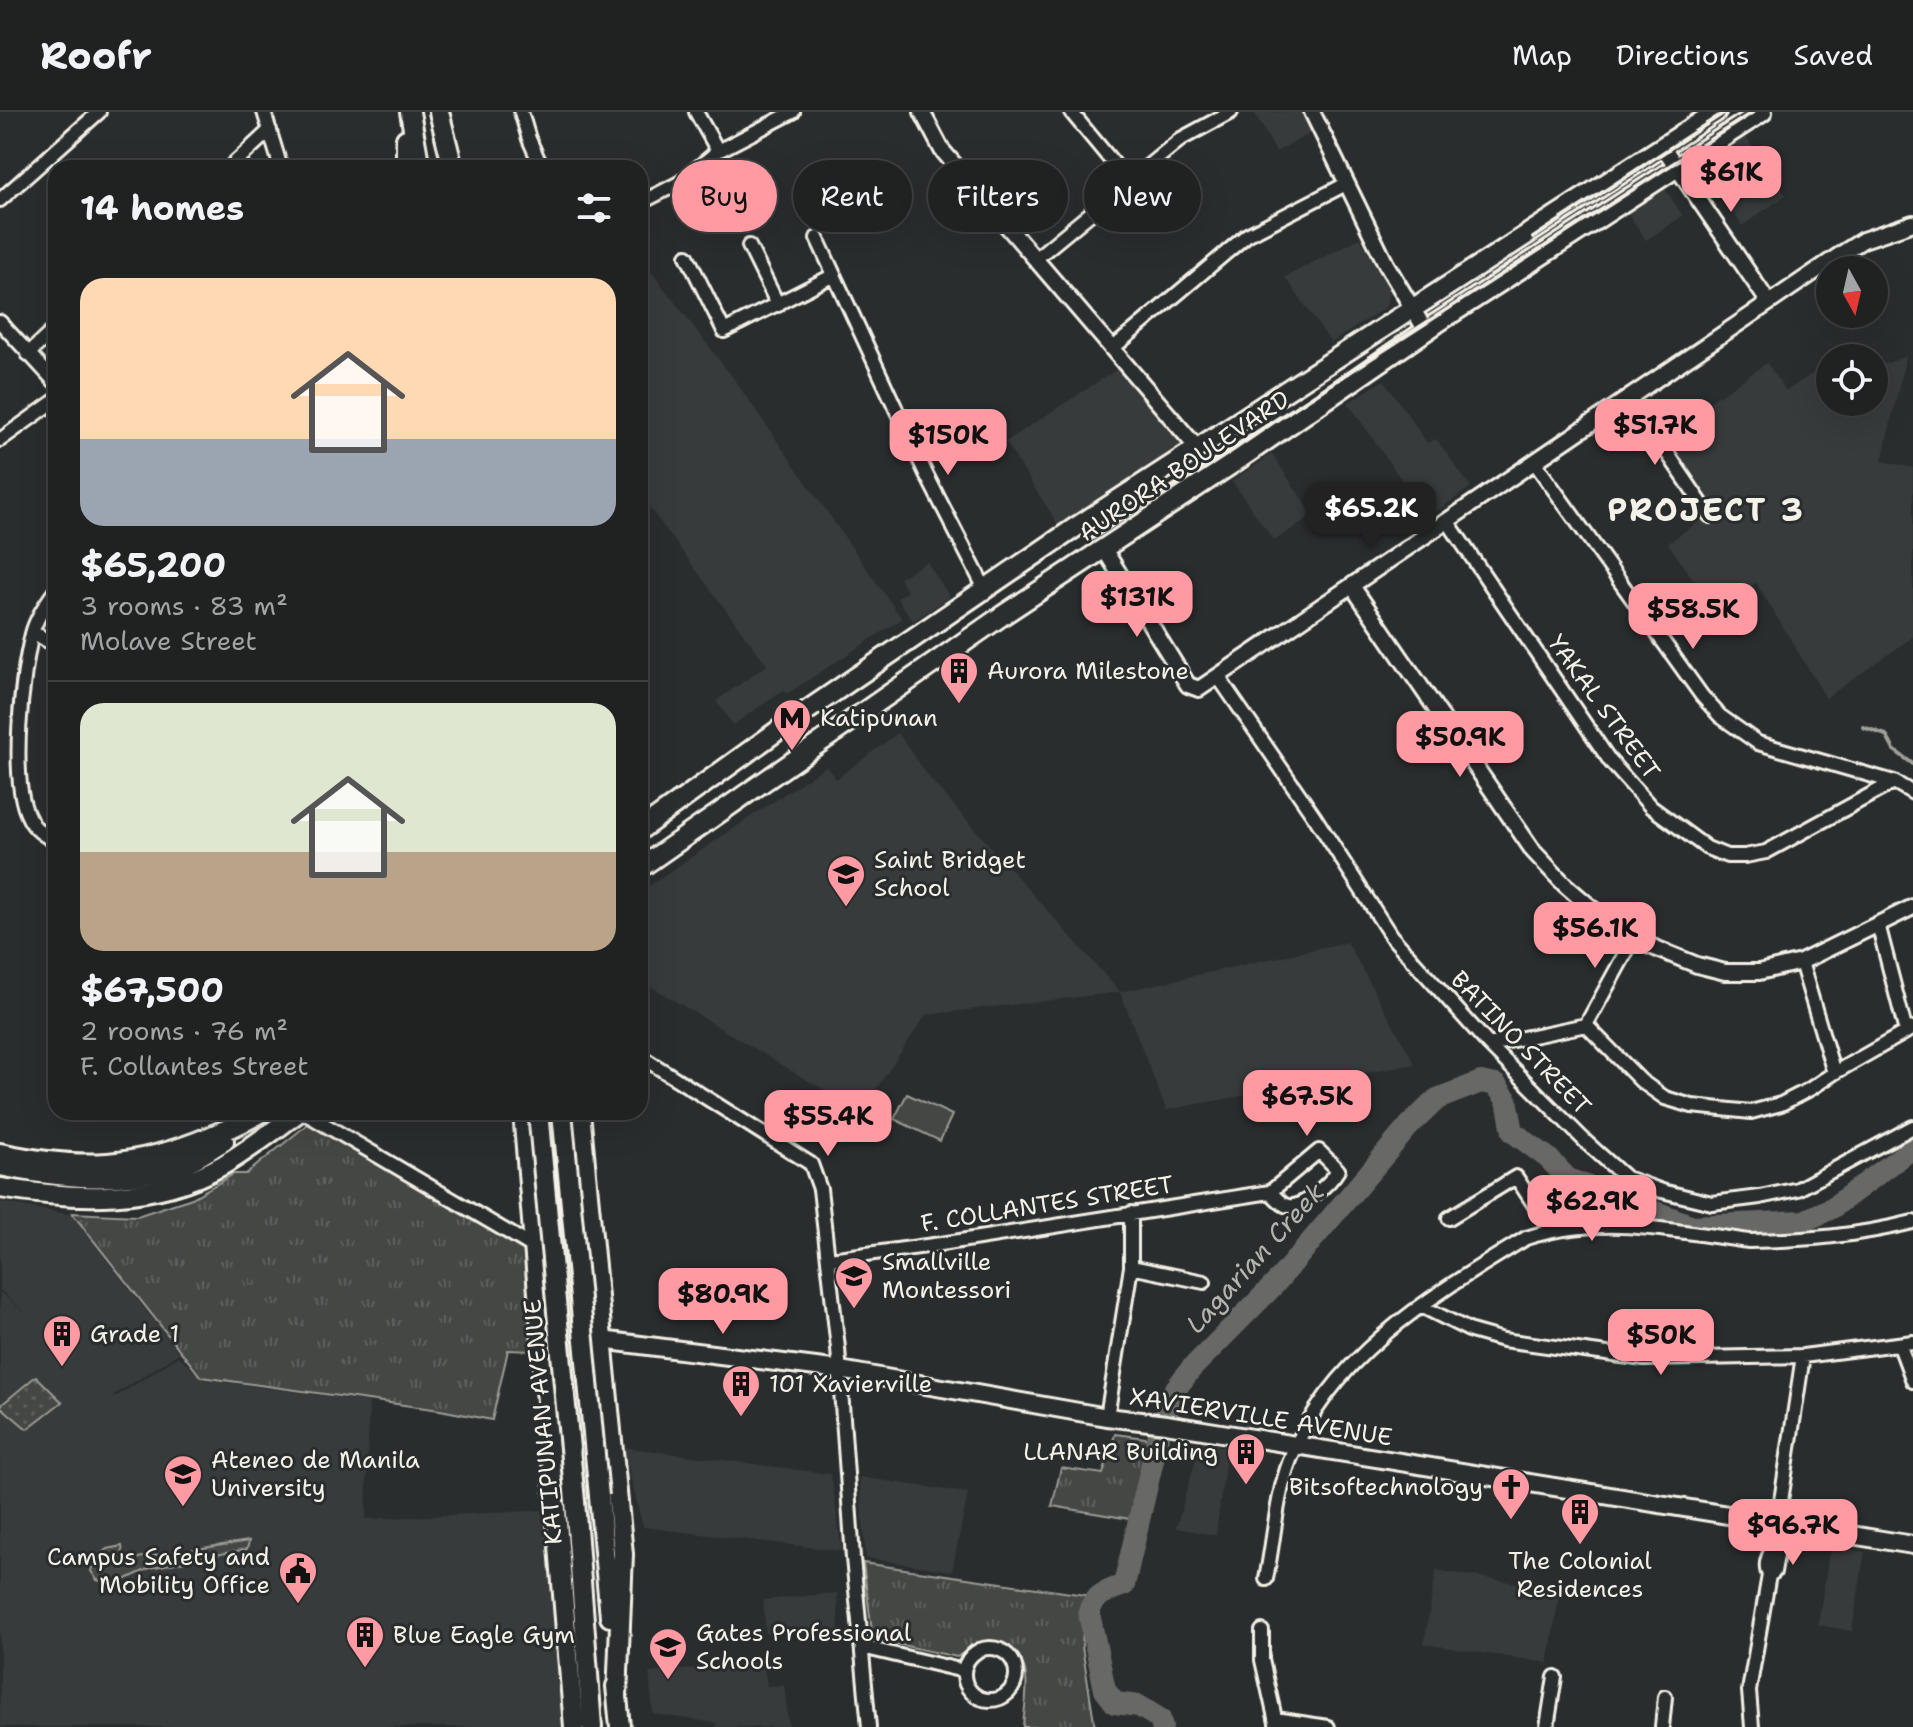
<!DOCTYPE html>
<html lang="en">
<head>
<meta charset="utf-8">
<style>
	:root { --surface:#202222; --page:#2d2f2f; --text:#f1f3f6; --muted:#a2a4a5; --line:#3d3f40; --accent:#ff9aa2 }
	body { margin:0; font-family:"Shantell Sans",sans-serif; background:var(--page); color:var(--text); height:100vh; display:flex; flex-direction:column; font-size:30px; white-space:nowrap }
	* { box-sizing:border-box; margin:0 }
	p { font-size:26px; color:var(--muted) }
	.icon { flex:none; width:44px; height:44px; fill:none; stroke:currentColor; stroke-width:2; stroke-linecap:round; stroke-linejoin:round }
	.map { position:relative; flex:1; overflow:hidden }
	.panel { position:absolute; left:48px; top:48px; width:600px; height:960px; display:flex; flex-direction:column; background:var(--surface); border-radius:24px; box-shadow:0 8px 32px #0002,0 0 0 2px var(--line) }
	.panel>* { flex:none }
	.hud { position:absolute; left:672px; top:48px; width:760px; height:72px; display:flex; gap:16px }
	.needle { width:52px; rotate:172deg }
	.tools { position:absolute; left:1816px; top:144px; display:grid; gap:16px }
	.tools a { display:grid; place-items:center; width:72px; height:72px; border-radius:50%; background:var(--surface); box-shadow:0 8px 32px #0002,0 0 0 2px var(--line); font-size:40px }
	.price { position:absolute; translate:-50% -68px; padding:0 18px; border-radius:16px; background:var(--accent); color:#111; font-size:26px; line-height:52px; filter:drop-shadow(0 2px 4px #0008) }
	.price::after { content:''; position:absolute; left:50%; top:48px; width:24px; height:18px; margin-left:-12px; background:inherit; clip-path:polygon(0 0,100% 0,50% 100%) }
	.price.active { background:#222; color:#fff }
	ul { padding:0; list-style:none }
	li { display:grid; align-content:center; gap:16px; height:424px; padding:0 32px }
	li+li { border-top:2px solid var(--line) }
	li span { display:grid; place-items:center; height:248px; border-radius:24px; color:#555 }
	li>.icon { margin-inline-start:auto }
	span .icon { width:144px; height:144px; fill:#fffc; stroke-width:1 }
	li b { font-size:34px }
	h2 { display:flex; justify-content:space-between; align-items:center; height:96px; padding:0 32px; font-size:34px }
	.tag { padding:0 28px; border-radius:36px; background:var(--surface); box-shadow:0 8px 32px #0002,0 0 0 2px var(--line); font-size:28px; line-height:72px }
	.tag.active { background:var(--accent); color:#111 }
	header { display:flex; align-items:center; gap:48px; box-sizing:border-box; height:112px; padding:0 40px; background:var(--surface); border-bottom:2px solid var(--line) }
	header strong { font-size:38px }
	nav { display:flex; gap:44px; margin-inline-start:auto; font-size:28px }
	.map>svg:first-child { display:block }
</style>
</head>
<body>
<header>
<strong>Roofr</strong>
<nav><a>Map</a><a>Directions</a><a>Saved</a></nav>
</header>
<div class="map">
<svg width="1913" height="1615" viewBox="0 0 1913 1615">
	<defs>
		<pattern id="grass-tufts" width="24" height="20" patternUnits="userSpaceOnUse" patternTransform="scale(2)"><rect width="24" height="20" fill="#444645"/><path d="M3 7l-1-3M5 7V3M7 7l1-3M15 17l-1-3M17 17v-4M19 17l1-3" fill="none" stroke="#606160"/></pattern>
		<pattern id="park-dots" width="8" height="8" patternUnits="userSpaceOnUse" patternTransform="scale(2)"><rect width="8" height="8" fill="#444645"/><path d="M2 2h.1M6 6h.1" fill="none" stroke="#606160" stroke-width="1.8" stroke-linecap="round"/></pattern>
	</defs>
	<rect width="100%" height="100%" fill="#2a2d2e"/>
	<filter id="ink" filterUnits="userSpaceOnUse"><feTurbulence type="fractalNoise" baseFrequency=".0125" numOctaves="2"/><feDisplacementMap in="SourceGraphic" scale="16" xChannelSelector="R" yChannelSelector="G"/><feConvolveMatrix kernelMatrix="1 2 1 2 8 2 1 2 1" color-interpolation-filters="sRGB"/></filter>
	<g filter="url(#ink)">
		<path fill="#373a3a" d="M1254 0H1301L1311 21 1276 40Z
			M1745 24 1786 83 1742 114 1701 53Z
			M1663 74 1683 104 1646 128 1626 98Z
			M1360 126 1389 178 1388 185 1385 196 1331 231 1285 165Z
			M640 145 734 267 902 507 787 582 784 578 733 613 716 589 767 553 640 383Z
			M1906 244 1882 349 1913 356V525L1826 586 1756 471 1714 498 1668 431 1716 398 1647 297 1662 286 1680 310 1767 251 1786 279 1830 250V290H1874V256Z
			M1122 254 1182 333 1059 414 1005 330Z
			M1384 268 1427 331 1436 327 1471 375 1428 406 1348 291Z
			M1272 342 1313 403 1274 429 1232 369Z
			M927 450 950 485 913 509 897 486 907 479 899 466Z
			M898 621 931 668 1120 880 1347 830 1415 952 1166 998 1120 880 926 903 862 998 805 967 640 868V830L648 816 647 775 826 654 836 667Z
			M0 1090 72 1103 179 1241 113 1284 114 1286 179 1244 202 1267 369 1290 366 1407 549 1398 569 1615H0V1180L30 1205 0 1178Z
			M1201 1329 1227 1336 1216 1423 1176 1416Z
			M623 1335 831 1362 842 1439 643 1415Z
			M859 1365 968 1381 952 1459 866 1446Z
			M1830 1434 1865 1440 1852 1519 1818 1513Z
			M1436 1458 1560 1478 1548 1551 1424 1532Z
			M837 1481 839 1517 835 1519 766 1522 763 1488Z
			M763 1550 767 1574 784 1573 789 1615H716V1611L653 1602 649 1561Z"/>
		<path fill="url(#grass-tufts)" stroke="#9c9c96" stroke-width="2" d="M313 1008 527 1137 532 1239 508 1238 492 1308 440 1298 201 1265 72 1101 137 1104 192 1086 234 1062H246Z
			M1115 1322 1154 1327 1136 1408 1052 1394 1061 1356 1103 1362Z
			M249 1429 247 1437 150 1456 116 1472 97 1468 91 1459 95 1446 107 1437 122 1434 124 1448Z
			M863 1451 1085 1483 1082 1535 1095 1615H1023C1024 1599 1028 1580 1026 1564 1024 1540 995 1523 973 1534 968 1537 962 1542 957 1545L873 1527Z"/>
		<path fill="url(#park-dots)" stroke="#9c9c96" stroke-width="2" d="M36 1264 62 1290 27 1317 0 1294Z"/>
		<path fill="#444645" stroke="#9c9c96" stroke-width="2" d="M907 982 952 1003 940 1029 894 1007Z"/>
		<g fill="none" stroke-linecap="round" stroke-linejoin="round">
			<path stroke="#9f9f9a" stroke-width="4" d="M1863 615 1886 623 1894 638 1913 652"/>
			<path stroke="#676866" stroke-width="22" d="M1166 1303 1174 1279 1191 1257 1274 1173 1409 1014 1437 987 1481 970 1496 973 1507 988 1513 1020 1548 1046 1568 1067 1693 1114 1804 1109 1832 1096 1913 1036
				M1158 1326 1124 1473C1108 1479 1092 1483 1089 1501L1105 1578 1115 1591 1139 1594 1160 1607 1162 1615"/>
			<defs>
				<path id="minor" d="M264 0 281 56
					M521 0 529 27 542 56
					M696 0 718 39
					M1071 0 1129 70
					M229 56 270 18
					M0 88 99 0
					M640 91 681 70 718 39 793 0
					M817 126 926 362 985 477
					M749 134 778 193
					M687 144 724 219 834 163
					M1035 147 1181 27 1231 0
					M0 210 56 271
					M1112 237 1247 123 1346 72
					M28 242 56 216
					M1630 286 1710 404
					M0 328 56 288
					M1535 351 1702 584 1720 604 1758 631 1894 670 1913 681
					M1448 410 1610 649 1651 695 1707 736 1727 744H1745L1766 740 1894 670
					M56 478C46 491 36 506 32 522 22 562 9 669 29 706 35 718 44 723 56 730
					M33 520 56 534
					M1219 566 1314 704 1391 824 1489 933 1587 1031 1626 1066 1662 1079 1712 1091 1760 1085 1798 1077 1913 1015
					M1878 812 1906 920
					M1801 850 1834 961
					M1586 913 1641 969 1665 986 1692 994 1751 1000 1781 992 1810 977 1834 961 1913 916
					M1586 913 1636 822
					M1489 933 1586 913
					M640 944 811 1052 820 1077 838 1236 853 1446 869 1615
					M303 1000 535 1136
					M1449 1106 1516 1065 1551 1118
					M830 1147 941 1132 1270 1080C1274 1083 1280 1091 1285 1093 1300 1100 1331 1070 1338 1058L1319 1039 1270 1080
					M1131 1155 1204 1170
					M1421 1194 1471 1219 1503 1228 1644 1247 1803 1244 1913 1230
					M1900 1234 1913 1269
					M1107 1305 1131 1155V1101
					M1769 1463 1774 1460 1777 1443 1774 1435 1803 1244
					M1266 1467C1274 1428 1276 1385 1290 1348 1330 1243 1435 1182 1526 1126 1600 1102 1674 1119 1749 1129 1805 1128 1858 1124 1913 1110
					M1262 1519V1548L1277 1615
					M862 1535 964 1559
					M964 1562a26 26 0 1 1 52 0a26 26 0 1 1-52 0Z
					M1275 1607 1328 1615
					M1547 1615 1555 1565
					M1662 1615 1665 1585
					M1752 1615 1749 1579 1769 1463C1764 1454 1768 1443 1774 1435"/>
				<path id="tertiary" d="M922 0 942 38 1198 337
					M1312 0 1386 152 1426 219
					M1663 35 1769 191
					M1104 437 1188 573 1199 577 1841 142 1863 128 1913 111
					M1352 474 1534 740 1565 773 1623 823 1697 853 1725 860H1759L1801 850 1913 795"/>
				<path id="secondary" d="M601 1228 840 1258 1107 1305 1166 1312 1913 1433"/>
				<path id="primary" d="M410 0 420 56
					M439 0 453 56
					M406 56V27
					M640 718 780 617 1079 413 1716 0
					M640 756 1003 503 1235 350 1437 211 1762 0
					M523 1000 574 1615
					M580 1000 623 1442 617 1584
					M0 1041C81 1058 135 1056 211 1024 229 1016 245 1011 261 1000
					M0 1054C59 1066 122 1073 180 1053 196 1048 210 1037 224 1029
					M0 1076C75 1088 154 1092 223 1053 249 1038 274 1018 299 1000
					M599 1384 610 1505
					M575 1389 592 1615
					M616 1574 620 1615"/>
			</defs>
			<use href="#minor" stroke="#f4f1e8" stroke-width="18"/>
			<use href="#tertiary" stroke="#f4f1e8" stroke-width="20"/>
			<use href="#secondary" stroke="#f4f1e8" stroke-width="22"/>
			<use href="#primary" stroke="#f4f1e8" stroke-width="24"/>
			<use href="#minor" stroke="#2a2d2e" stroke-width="12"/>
			<use href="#tertiary" stroke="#2a2d2e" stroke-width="14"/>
			<use href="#secondary" stroke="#2a2d2e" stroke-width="16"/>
			<use href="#primary" stroke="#2a2d2e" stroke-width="18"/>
			<path stroke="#f4f1e8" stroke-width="4" d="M1533 126 1725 0
				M1091 427 1753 0"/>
			<defs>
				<path id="primary-bridge" d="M538 1000 575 1389
					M562 1000 599 1384"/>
			</defs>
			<use href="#primary-bridge" stroke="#f4f1e8" stroke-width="24" stroke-linecap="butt"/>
			<use href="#primary-bridge" stroke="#2a2d2e" stroke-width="18"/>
		</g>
	</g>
	<defs>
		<symbol id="building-pin" viewBox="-11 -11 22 30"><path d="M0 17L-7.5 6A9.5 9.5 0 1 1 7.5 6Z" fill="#ff9aa2" stroke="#2a2d2e"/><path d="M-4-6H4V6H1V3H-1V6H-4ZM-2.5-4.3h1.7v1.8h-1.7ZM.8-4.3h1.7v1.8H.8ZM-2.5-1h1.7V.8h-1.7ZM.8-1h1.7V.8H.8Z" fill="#111"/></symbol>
		<symbol id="metro-pin" viewBox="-11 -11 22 30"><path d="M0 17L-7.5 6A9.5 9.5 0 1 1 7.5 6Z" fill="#ff9aa2" stroke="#2a2d2e"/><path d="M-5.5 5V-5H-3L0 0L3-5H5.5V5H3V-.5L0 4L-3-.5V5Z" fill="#111"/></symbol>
		<symbol id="school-pin" viewBox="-11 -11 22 30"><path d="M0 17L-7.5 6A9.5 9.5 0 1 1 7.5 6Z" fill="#ff9aa2" stroke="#2a2d2e"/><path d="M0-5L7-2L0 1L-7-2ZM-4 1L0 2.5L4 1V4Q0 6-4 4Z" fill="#111"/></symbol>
		<symbol id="university-pin" viewBox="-11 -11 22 30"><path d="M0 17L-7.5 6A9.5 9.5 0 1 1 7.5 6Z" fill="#ff9aa2" stroke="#2a2d2e"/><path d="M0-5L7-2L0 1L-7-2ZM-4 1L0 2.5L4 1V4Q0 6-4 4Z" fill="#111"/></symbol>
		<symbol id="church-pin" viewBox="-11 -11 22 30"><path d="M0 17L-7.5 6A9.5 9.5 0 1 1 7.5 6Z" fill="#ff9aa2" stroke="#2a2d2e"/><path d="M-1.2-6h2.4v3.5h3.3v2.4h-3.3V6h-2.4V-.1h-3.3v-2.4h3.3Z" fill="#111"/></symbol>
		<symbol id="civic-pin" viewBox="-11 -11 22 30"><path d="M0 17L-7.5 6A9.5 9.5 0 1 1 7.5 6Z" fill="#ff9aa2" stroke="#2a2d2e"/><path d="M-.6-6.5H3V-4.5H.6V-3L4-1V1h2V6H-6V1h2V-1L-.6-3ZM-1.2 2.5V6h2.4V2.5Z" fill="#111"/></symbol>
	</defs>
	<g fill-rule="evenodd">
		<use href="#building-pin" x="937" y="537" width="44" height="60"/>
		<use href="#metro-pin" x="770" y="584" width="44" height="60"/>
		<use href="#school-pin" x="824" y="740" width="44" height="60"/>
		<use href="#school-pin" x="832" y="1142" width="44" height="60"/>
		<use href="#building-pin" x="40" y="1200" width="44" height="60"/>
		<use href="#building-pin" x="719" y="1250" width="44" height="60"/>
		<use href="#building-pin" x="1224" y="1318" width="44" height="60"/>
		<use href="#university-pin" x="161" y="1340" width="44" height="60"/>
		<use href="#church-pin" x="1489" y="1353" width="44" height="60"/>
		<use href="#building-pin" x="1558" y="1378" width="44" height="60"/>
		<use href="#civic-pin" x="276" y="1437" width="44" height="60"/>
		<use href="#building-pin" x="343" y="1501" width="44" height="60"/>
		<use href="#university-pin" x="646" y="1513" width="44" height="60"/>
	</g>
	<g text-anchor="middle" stroke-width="6" stroke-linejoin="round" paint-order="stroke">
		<g font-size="24" fill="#f4f1e8" stroke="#2a2d2e">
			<text transform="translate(1184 354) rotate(-34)" y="8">AURORA BOULEVARD</text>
			<text transform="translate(1604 595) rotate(54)" y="8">YAKAL STREET</text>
			<text transform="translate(1521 931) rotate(46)" y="8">BATINO STREET</text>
			<text transform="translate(1047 1092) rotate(-9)" y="8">F. COLLANTES STREET</text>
			<text transform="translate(1261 1305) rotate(9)" y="8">XAVIERVILLE AVENUE</text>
			<text transform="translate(543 1310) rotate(-95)" y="8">KATIPUNAN AVENUE</text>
		</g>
		<g font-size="24" fill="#f4f1e8" stroke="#2a2d2e" text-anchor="start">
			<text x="987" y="567">Aurora Milestone</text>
			<text x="820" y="614">Katipunan</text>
			<text x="874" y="756">Saint Bridget<tspan x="874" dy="28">School</tspan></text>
			<text x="882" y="1158">Smallville<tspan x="882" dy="28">Montessori</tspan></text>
			<text x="90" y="1230">Grade 1</text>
			<text x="769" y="1280">101 Xavierville</text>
			<text x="1218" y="1348" text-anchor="end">LLANAR Building</text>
			<text x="211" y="1356">Ateneo de Manila<tspan x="211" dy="28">University</tspan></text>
			<text x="1483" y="1383" text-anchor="end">Bitsoftechnology</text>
			<text x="270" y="1453" text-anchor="end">Campus Safety and<tspan x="270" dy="28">Mobility Office</tspan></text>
			<text x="1580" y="1457" text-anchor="middle">The Colonial<tspan x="1580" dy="28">Residences</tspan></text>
			<text x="696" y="1529">Gates Professional<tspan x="696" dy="28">Schools</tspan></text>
			<text x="393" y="1531">Blue Eagle Gym</text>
		</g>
		<g font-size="26" font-style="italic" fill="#b5b3ae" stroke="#2a2d2e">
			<text transform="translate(1255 1146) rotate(-48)" y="9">Lagarian Creek</text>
		</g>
		<g font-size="32" font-weight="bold" letter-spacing="2" fill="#f4f1e8" stroke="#2a2d2e">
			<text x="1706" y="409">PROJECT 3</text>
		</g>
	</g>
</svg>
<div class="tools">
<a><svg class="needle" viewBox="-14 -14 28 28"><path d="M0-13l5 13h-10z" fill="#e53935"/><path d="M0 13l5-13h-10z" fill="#a2a4a5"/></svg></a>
<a><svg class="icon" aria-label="locate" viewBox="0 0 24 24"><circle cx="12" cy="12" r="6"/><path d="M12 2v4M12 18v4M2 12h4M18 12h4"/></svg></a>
</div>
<b class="price" style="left:1731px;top:102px">$61K</b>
<b class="price" style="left:1655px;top:355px">$51.7K</b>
<b class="price" style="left:948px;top:365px">$150K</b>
<b class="price active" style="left:1371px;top:438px">$65.2K</b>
<b class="price" style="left:1137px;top:527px">$131K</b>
<b class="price" style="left:1693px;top:539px">$58.5K</b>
<b class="price" style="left:1460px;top:667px">$50.9K</b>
<b class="price" style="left:1595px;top:858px">$56.1K</b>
<b class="price" style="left:1307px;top:1026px">$67.5K</b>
<b class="price" style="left:828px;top:1046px">$55.4K</b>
<b class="price" style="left:1592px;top:1131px">$62.9K</b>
<b class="price" style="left:723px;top:1224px">$80.9K</b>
<b class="price" style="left:1661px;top:1265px">$50K</b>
<b class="price" style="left:1793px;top:1455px">$96.7K</b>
<div class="hud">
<a class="tag active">Buy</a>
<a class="tag">Rent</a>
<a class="tag">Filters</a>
<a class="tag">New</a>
</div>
<section class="panel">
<h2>14 homes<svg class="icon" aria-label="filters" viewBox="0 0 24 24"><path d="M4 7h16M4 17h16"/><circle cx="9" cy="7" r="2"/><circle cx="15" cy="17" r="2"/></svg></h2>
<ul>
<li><span style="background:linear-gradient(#ffd9b3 65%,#9aa5b1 0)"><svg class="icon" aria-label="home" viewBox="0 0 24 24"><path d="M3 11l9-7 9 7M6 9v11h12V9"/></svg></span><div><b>$65,200</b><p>3 rooms · 83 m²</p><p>Molave Street</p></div></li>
<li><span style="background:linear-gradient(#dfe7d0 60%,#b9a48a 0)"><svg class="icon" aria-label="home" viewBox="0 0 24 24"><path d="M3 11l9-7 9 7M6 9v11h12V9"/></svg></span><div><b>$67,500</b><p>2 rooms · 76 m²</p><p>F. Collantes Street</p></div></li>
</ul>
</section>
</div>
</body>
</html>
